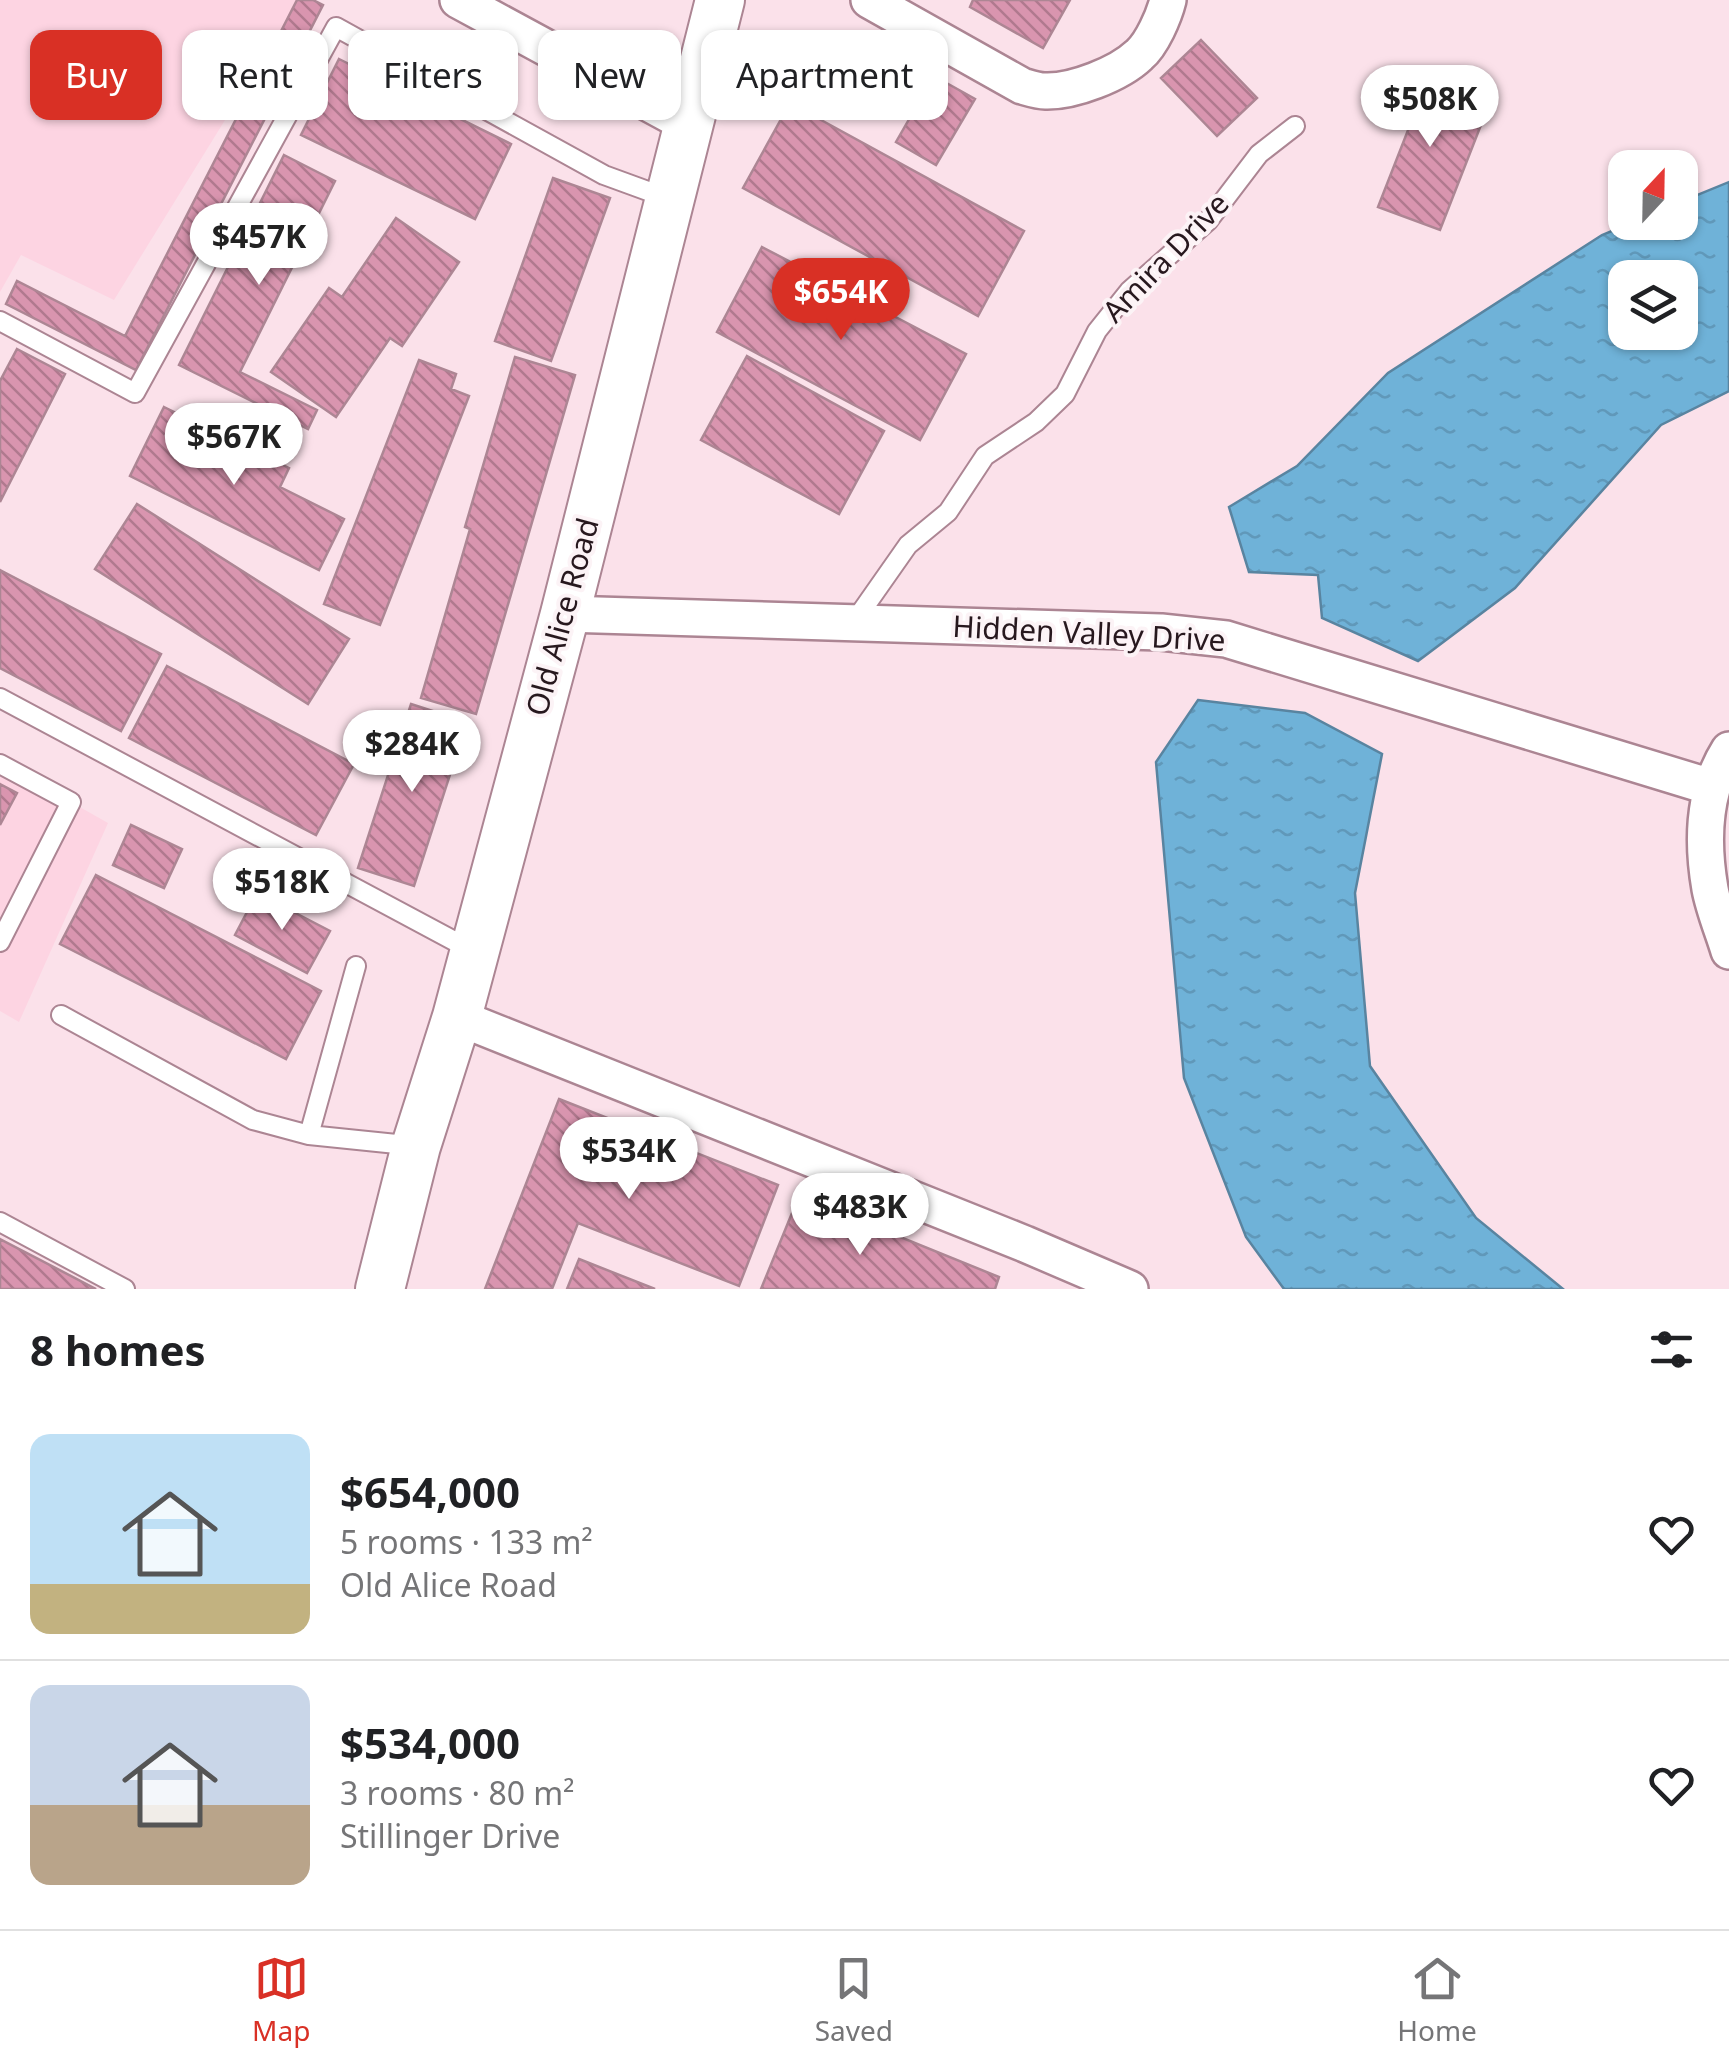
<!DOCTYPE html>
<html lang="en">
<head>
<meta charset="utf-8">
<style>
	:root { --surface:#fff; --page:#f2f2f2; --text:#202124; --muted:#757577; --line:#e0e0e0; --accent:#d93025 }
	body { margin:0; font-family:"Noto Sans",sans-serif; background:var(--page); color:var(--text); height:100vh; display:flex; flex-direction:column; font-size:38px; white-space:nowrap }
	* { box-sizing:border-box; margin:0 }
	p { font-size:32px; color:var(--muted) }
	.icon { flex:none; width:55px; height:55px; fill:none; stroke:currentColor; stroke-width:2; stroke-linecap:round; stroke-linejoin:round }
	.map { position:relative; height:1289px; overflow:hidden }
	.panel { display:flex; flex-direction:column; background:var(--surface); flex:1 }
	.panel>* { flex:none }
	.hud { position:absolute; left:30px; top:30px; width:1000px; height:90px; display:flex; gap:20px }
	.needle { width:65px; rotate:22deg }
	.tools { position:absolute; left:1608px; top:150px; display:grid; gap:20px }
	.tools a { display:grid; place-items:center; width:90px; height:90px; border-radius:20px; background:var(--surface); box-shadow:0 2px 8px #0004; font-size:50px }
	.price { position:absolute; translate:-50% -85px; padding:0 22px; border-radius:35px; background:#fff; color:#222; font-size:32px; line-height:65px; filter:drop-shadow(0 2px 5px #0008) }
	.price::after { content:''; position:absolute; left:50%; top:60px; width:30px; height:22px; margin-left:-15px; background:inherit; clip-path:polygon(0 0,100% 0,50% 100%) }
	.price.current { background:var(--accent); color:#fff }
	ul { padding:0; list-style:none }
	li { display:flex; align-items:center; gap:30px; height:250px; padding:0 30px }
	li+li { border-top:2px solid var(--line) }
	li span { display:grid; place-items:center; flex:none; width:280px; height:200px; border-radius:20px; color:#555 }
	li>.icon { margin-inline-start:auto }
	span .icon { width:120px; height:120px; fill:#fffc; stroke-width:1 }
	li b { font-size:42px }
	h2 { display:flex; justify-content:space-between; align-items:center; height:120px; padding:0 30px; font-size:42px }
	.pill { padding:0 35px; border-radius:20px; background:var(--surface); box-shadow:0 2px 8px #0004; font-size:35px; line-height:90px }
	.pill.current { background:var(--accent); color:#fff }
	.menu { display:flex; justify-content:space-around; align-items:center; height:140px; border-top:2px solid var(--line); background:var(--surface); font-size:28px; color:var(--muted) }
	.menu a { display:grid; justify-items:center; gap:5px }
	.menu .current { color:var(--accent) }
	.map>svg:first-child { display:block }
</style>
</head>
<body>
<div class="map">
<svg width="1729" height="1289" viewBox="0 0 1729 1289">
	<defs>
		<pattern id="water-ripples" width="26" height="14" patternUnits="userSpaceOnUse" patternTransform="scale(2.5)"><rect width="26" height="14" fill="#6fb2d8"/><path d="M2 4q2-2 4 0t4 0M15 11q2-2 4 0t4 0" fill="none" stroke="#6098b9"/></pattern>
		<pattern id="building-back-hatch" width="6" height="6" patternUnits="userSpaceOnUse" patternTransform="scale(2.5)"><rect width="6" height="6" fill="#d995af"/><path d="M-1 5l2 2M0 0l6 6M5-1l2 2" fill="none" stroke="#b0798e"/></pattern>
	</defs>
	<rect width="100%" height="100%" fill="#fbe1ea"/>
	<path fill="#fdd4e2" d="M0 0H299L114 300 21 255 0 292Z
		M0 762 108 823 19 1022 0 1011Z"/>
	<path fill="url(#water-ripples)" stroke="#5984a0" stroke-width="2.5" fill-rule="evenodd" d="M1729 182V391L1661 425 1515 588 1418 661 1322 618 1318 575 1249 572 1229 507 1297 466 1388 373 1602 235 1631 223 1680 222V202ZM1625 278H1680V332H1625Z
		M1198 700 1305 713 1382 754 1355 893 1370 1066 1476 1218 1563 1289H1284L1246 1237 1184 1078 1156 762Z"/>
	<path fill="url(#building-back-hatch)" stroke="#ad8694" stroke-width="2.5" d="M297 0H313L323 5 136 370 6 304 17 281 125 336Z
		M973 0H1070L1043 48 970 7Z
		M1201 40 1257 98 1217 136 1161 78Z
		M339 59 511 144 475 219 301 135Z
		M1400 73 1488 107 1440 230 1378 207 1412 120 1386 110Z
		M934 76 975 99 936 165 896 142Z
		M790 103 1024 231 978 316 743 188Z
		M284 155 335 181 240 372 317 410 308 429 179 365Z
		M553 178 610 198 551 361 495 341Z
		M396 218 459 262 402 346 390 338 336 417 271 372 329 288 342 297Z
		M762 247 966 354 920 440 717 332Z
		M17 349 65 374 0 502V381Z
		M747 356 884 431 839 514 701 440Z
		M515 357 575 375 476 714 421 698 470 529 465 527Z
		M419 360 456 374 451 389 469 396 380 625 324 604Z
		M164 407 289 468 280 487 344 519 319 570 130 476Z
		M137 504 349 639 308 704 95 569Z
		M0 570 161 654 121 731 0 668Z
		M167 666 354 764 316 835 129 738Z
		M411 704 467 722 414 886 358 868Z
		M0 784 17 793 0 825Z
		M131 825 182 849 164 888 113 865Z
		M96 875 321 991 286 1059 60 944Z
		M257 893 330 931 307 973 235 935Z
		M559 1099 778 1185 739 1286 578 1223 552 1289H485Z
		M799 1196 999 1277 995 1289H761Z
		M0 1239 96 1289H0Z
		M579 1259 655 1289H567Z"/>
	<g fill="none" stroke-linecap="round" stroke-linejoin="round">
		<defs>
			<path id="lane" d="M0 321 135 393 336 27 604 175 667 198
				M854 622 908 545 948 512 985 456 1036 422 1065 394 1097 331 1129 291 1208 221 1259 154 1295 126
				M0 698 473 951
				M0 764 71 802 0 942
				M61 1015 253 1120 309 1135 416 1146
				M309 1135 356 966
				M0 1222 125 1289"/>
			<path id="street" d="M458 0 687 124
				M869 0 1022 86C1029 88 1038 91 1045 91 1073 92 1119 74 1139 55 1152 44 1164 16 1168 0
				M565 614 1161 632 1226 639 1711 787
				M1729 750C1703 791 1702 843 1710 889 1714 910 1723 931 1729 951
				M457 1017 1025 1244 1130 1289"/>
			<path id="secondary" d="M380 1289 416 1146 457 1017 565 614 720 0"/>
		</defs>
		<use href="#lane" stroke="#ac8593" stroke-width="22"/>
		<use href="#street" stroke="#ac8593" stroke-width="40"/>
		<use href="#secondary" stroke="#ac8593" stroke-width="52"/>
		<use href="#lane" stroke="#fff" stroke-width="18"/>
		<use href="#street" stroke="#fff" stroke-width="35"/>
		<use href="#secondary" stroke="#fff" stroke-width="48"/>
	</g>
	<g text-anchor="middle" stroke-width="8" stroke-linejoin="round" paint-order="stroke">
		<g font-size="30" fill="#27181e" stroke="#fcf3f6">
			<text transform="translate(1166 258) rotate(-46)" y="10">Amira Drive</text>
			<text transform="translate(563 617) rotate(-75)" y="10">Old Alice Road</text>
			<text transform="translate(1089 634) rotate(3)" y="10">Hidden Valley Drive</text>
		</g>
	</g>
</svg>
<div class="tools">
<a><svg class="needle" viewBox="-14 -14 28 28"><path d="M0-13l5 13h-10z" fill="#e53935"/><path d="M0 13l5-13h-10z" fill="#757577"/></svg></a>
<a><svg class="icon" aria-label="layers" viewBox="0 0 24 24"><path d="M12 4l9 5-9 5-9-5zM3 14l9 5 9-5"/></svg></a>
</div>
<b class="price" style="left:1430px;top:150px">$508K</b>
<b class="price" style="left:259px;top:288px">$457K</b>
<b class="price current" style="left:841px;top:343px">$654K</b>
<b class="price" style="left:234px;top:488px">$567K</b>
<b class="price" style="left:412px;top:795px">$284K</b>
<b class="price" style="left:282px;top:933px">$518K</b>
<b class="price" style="left:629px;top:1202px">$534K</b>
<b class="price" style="left:860px;top:1258px">$483K</b>
<div class="hud">
<a class="pill current">Buy</a>
<a class="pill">Rent</a>
<a class="pill">Filters</a>
<a class="pill">New</a>
<a class="pill">Apartment</a>
</div>
</div>
<section class="panel">
<h2>8 homes<svg class="icon" aria-label="filters" viewBox="0 0 24 24"><path d="M4 7h16M4 17h16"/><circle cx="9" cy="7" r="2"/><circle cx="15" cy="17" r="2"/></svg></h2>
<ul>
<li><span style="background:linear-gradient(#bfe0f5 75%,#c2b280 0)"><svg class="icon" aria-label="home" viewBox="0 0 24 24"><path d="M3 11l9-7 9 7M6 9v11h12V9"/></svg></span><div><b>$654,000</b><p>5 rooms · 133 m²</p><p>Old Alice Road</p></div><svg class="icon" aria-label="heart" viewBox="0 0 24 24"><path d="M12 20l-8-8c-3-5 5-10 8-4 3-6 11-1 8 4z"/></svg></li>
<li><span style="background:linear-gradient(#c9d6e8 60%,#b9a48a 0)"><svg class="icon" aria-label="home" viewBox="0 0 24 24"><path d="M3 11l9-7 9 7M6 9v11h12V9"/></svg></span><div><b>$534,000</b><p>3 rooms · 80 m²</p><p>Stillinger Drive</p></div><svg class="icon" aria-label="heart" viewBox="0 0 24 24"><path d="M12 20l-8-8c-3-5 5-10 8-4 3-6 11-1 8 4z"/></svg></li>
</ul>
</section>
<nav class="menu">
<a class="current"><svg class="icon" aria-label="map" viewBox="0 0 24 24"><path d="M3 6l6-2 6 2 6-2v14l-6 2-6-2-6 2zM9 4v14M15 6v14"/></svg>Map</a>
<a><svg class="icon" aria-label="saved" viewBox="0 0 24 24"><path d="M7 4h10v16l-5-4-5 4z"/></svg>Saved</a>
<a><svg class="icon" aria-label="home" viewBox="0 0 24 24"><path d="M3 11l9-7 9 7M6 9v11h12V9"/></svg>Home</a>
</nav>
</body>
</html>
